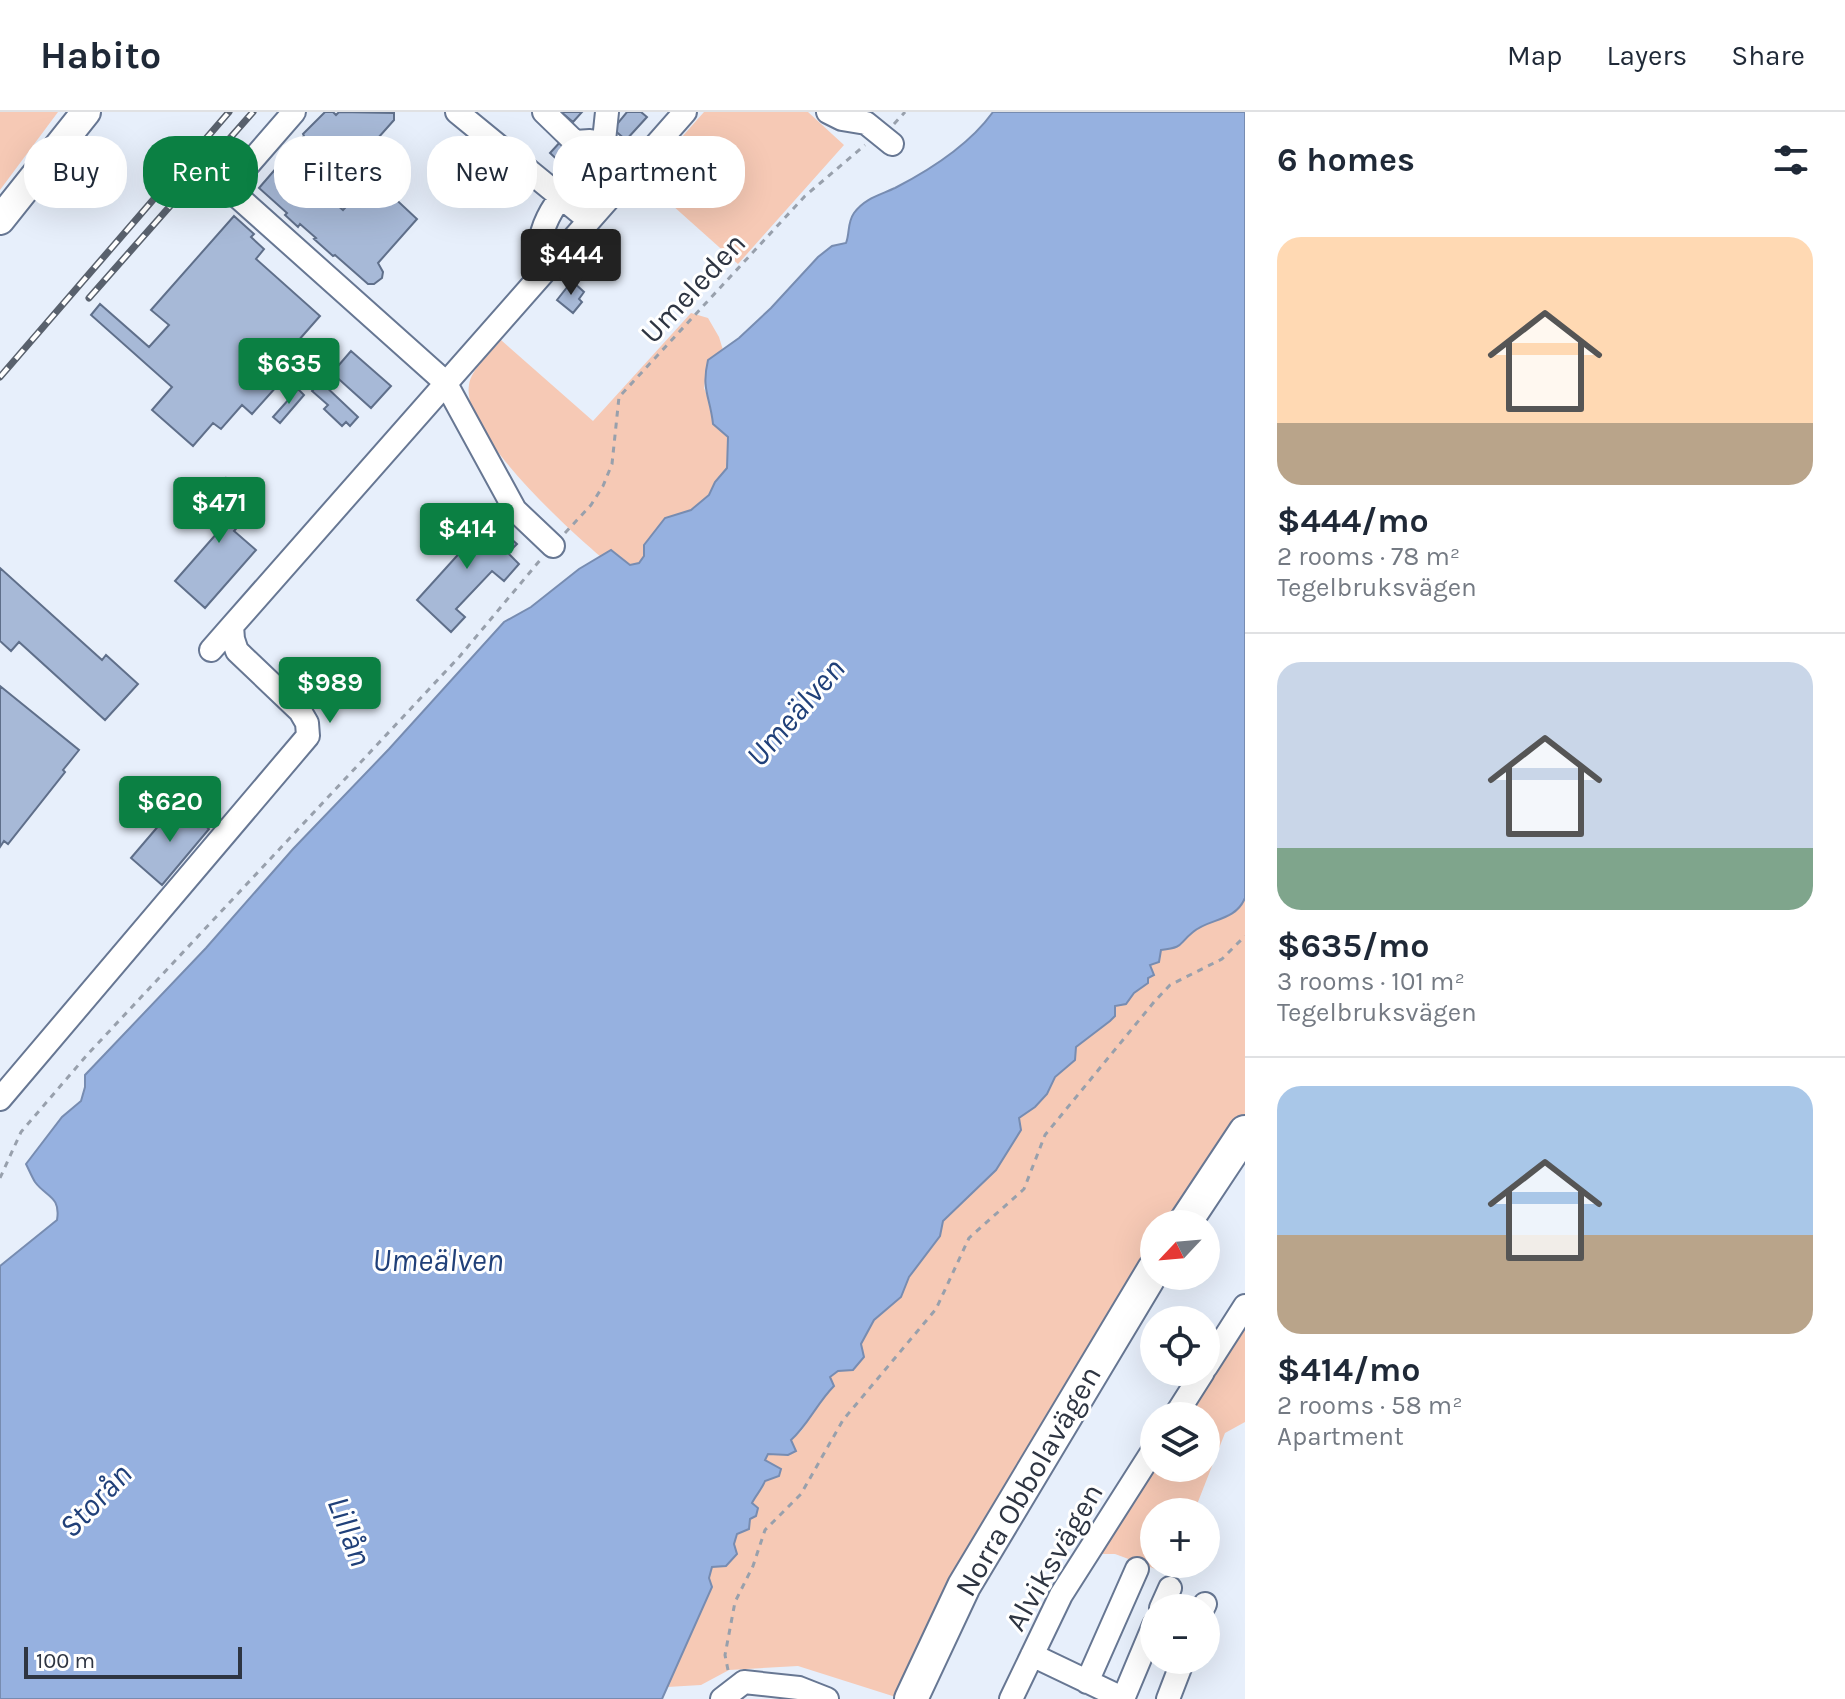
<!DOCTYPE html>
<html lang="en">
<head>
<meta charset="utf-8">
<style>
	:root { --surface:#fff; --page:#f2f2f3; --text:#1f2937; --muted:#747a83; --line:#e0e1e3; --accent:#0b8043 }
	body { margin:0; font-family:Karla,sans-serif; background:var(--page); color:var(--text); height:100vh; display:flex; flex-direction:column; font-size:30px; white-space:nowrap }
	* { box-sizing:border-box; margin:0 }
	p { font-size:26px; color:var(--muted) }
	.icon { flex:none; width:44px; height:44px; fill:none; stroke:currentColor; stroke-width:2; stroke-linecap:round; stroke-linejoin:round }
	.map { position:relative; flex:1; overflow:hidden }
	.side { display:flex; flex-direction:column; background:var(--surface); width:600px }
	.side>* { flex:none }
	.top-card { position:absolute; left:24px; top:24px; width:760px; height:72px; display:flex; gap:16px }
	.needle { width:52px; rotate:244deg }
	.tools { position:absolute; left:1140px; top:1098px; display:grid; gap:16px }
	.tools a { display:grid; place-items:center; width:80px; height:80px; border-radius:50%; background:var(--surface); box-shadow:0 8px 32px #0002; font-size:40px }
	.scale { position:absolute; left:24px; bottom:20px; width:218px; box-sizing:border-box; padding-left:8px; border:4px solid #2e3542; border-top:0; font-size:22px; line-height:28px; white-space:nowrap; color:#2e3542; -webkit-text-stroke:6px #fff; paint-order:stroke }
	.price { position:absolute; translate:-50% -68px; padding:0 18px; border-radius:8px; background:var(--accent); color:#fff; font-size:26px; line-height:52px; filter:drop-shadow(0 2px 4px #0008) }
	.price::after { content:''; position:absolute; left:50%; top:48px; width:24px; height:18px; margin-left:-12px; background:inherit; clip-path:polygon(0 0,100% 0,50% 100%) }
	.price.on { background:#222; color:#fff }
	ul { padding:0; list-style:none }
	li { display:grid; align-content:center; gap:16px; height:424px; padding:0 32px }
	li+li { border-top:2px solid var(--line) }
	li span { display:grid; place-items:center; height:248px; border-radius:24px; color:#555 }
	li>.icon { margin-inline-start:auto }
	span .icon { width:144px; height:144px; fill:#fffc; stroke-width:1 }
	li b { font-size:34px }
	h2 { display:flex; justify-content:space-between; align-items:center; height:96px; padding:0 32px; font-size:34px }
	.tag { padding:0 28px; border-radius:32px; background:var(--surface); box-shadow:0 8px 32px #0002; font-size:28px; line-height:72px }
	.tag.on { background:var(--accent); color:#fff }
	header { display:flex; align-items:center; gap:48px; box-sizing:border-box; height:112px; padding:0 40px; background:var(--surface); border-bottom:2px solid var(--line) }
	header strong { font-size:38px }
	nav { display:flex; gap:44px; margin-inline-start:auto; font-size:28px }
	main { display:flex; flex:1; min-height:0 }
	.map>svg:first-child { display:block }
</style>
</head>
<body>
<header>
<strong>Habito</strong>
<nav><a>Map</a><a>Layers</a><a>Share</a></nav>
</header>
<main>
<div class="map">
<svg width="1245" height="1587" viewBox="0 0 1245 1587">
	<rect width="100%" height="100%" fill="#e7effb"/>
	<path fill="#f6c9b5" d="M0 0H58L0 78Z
		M704 0H808L844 33 738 152 644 68Z
		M691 201 708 206 719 225 723 238 708 248 704 276 710 291 713 312 728 325 727 356 715 370 709 383 691 398 665 406 644 433V444L640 451 630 453 612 438 601 445C567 416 461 320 469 273 471 257 491 241 501 228L593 309Z
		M1245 786V1020L1184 1112H1154V1157L902 1587 798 1554 729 1558 701 1573 667 1575 712 1475 709 1466 712 1455 737 1442 733 1432 756 1383 762 1377 770 1353 765 1348 768 1341 788 1343 791 1329 802 1318 823 1285 834 1274 830 1265 838 1259 853 1258 864 1245 861 1232 874 1208 901 1185 909 1165 940 1124 943 1109 996 1058 1021 1018 1019 1006 1035 995 1047 982 1055 965 1075 948V935L1110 909 1115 894 1126 892 1134 881 1141 877 1150 863V853L1161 838C1185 836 1178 833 1193 820 1208 806 1235 810 1245 786Z
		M1245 1194V1310L1225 1321 1194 1400H1154V1452H1173L1169 1462 1115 1442H1086L1154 1356H1206V1304H1175Z"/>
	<path fill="#96b1e0" stroke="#778cb1" stroke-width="2" d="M993 0H1245V786C1235 810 1209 806 1193 820 1177 833 1185 835 1161 838L1159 850 1150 853 1154 863 1148 866V871L1134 881 1126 892 1115 894V904L1110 909 1076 935 1075 948 1055 965 1047 982 1035 995 1019 1006 1021 1018 996 1058 943 1109 940 1124 909 1165 901 1185 874 1208 861 1232 864 1245 853 1258 838 1259 830 1265 834 1274C817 1291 808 1313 791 1328L796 1339 788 1343 768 1342 765 1348 781 1357 779 1364 765 1369C762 1377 756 1383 752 1391L758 1396 756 1404 750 1407 749 1417 737 1422 734 1432 737 1442 726 1454 712 1455 709 1466 712 1475 662 1587H0V1154L57 1108C61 1084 46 1085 35 1070 32 1065 29 1058 26 1052L62 1005 81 989 85 975V963L206 836 293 737 389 637 504 510 531 495 579 457 611 438 630 453 639 451 644 444V433L665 406 691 398 709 383 715 370 727 356 728 325 713 312C710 284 701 278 708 248L739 226 771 196 818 145 832 134 846 131C850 121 847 111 854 101 865 86 880 83 895 76 930 58 970 32 993 0Z"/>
	<path fill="#a7b9d7" stroke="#5f6f8a" stroke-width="2" fill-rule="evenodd" d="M325 0H333L336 3 339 0 394 1V8L362 44 363 51 391 77 388 80 417 107 378 151 383 160 382 166 374 172H368L335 143 333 144 314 127 316 126 300 112 298 115 285 103 287 101 259 76 304 24 303 22ZM347 34 355 41 356 55 371 68 343 98 321 79V64Z
		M561 0H582L573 10Z
		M627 0H641L647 5 626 28 613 17Z
		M562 28 589 52 577 66 550 41Z
		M234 104 254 122 251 125 264 137 256 147 320 204 283 246 294 255 252 302 242 293 221 317 213 311 193 334 152 298 172 275 91 203 100 192 149 235 169 213 151 198Z
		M572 169 584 180 579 187 582 190 573 201 557 188Z
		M351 239 391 274 371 296 332 261Z
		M321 270 358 305 350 314 346 310 342 314 324 297 328 293 312 279Z
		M298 277 304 283 280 311 273 305Z
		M226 366 257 394 234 419 256 438 205 496 175 469 218 420 196 400Z
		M459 403 470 412 473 410 499 434 508 424 517 432 508 441 519 452 504 469 492 459 456 497 465 505 451 520 417 488 465 435 458 428 454 432 443 421Z
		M0 456 102 548 106 543 138 572 105 608 19 530 11 539 0 529Z
		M0 574 79 638 63 658 65 660 8 732 4 729 0 735Z
		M178 691 209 717 162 773 131 746Z"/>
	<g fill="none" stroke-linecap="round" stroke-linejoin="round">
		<defs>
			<path id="minor" d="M294 0 228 76 445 270 515 398 553 434
				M457 0 589 108
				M544 0 575 30 590 29 631 61
				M828 0 842 7 866 11 892 32
				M603 38 607 0
				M543 161C534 133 544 107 561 85
				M211 538 232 514
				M0 987 308 624 307 611 300 599 237 539 233 527 232 514 685 0
				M1206 1255 1245 1194
				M1175 1304 1203 1260
				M1161 1496 1170 1476
				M1203 1496 1205 1492
				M1032 1543 1124 1587
				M1087 1570 1137 1457
				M722 1587 744 1570 799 1576 827 1587
				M1011 1587 1061 1483 1154 1337
				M1123 1587 1154 1513
				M1168 1587 1183 1548"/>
			<path id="major" d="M0 108 86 0"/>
			<path id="highway" d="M1184 1112 1245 1020
				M911 1587 964 1474 1154 1157"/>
		</defs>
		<use href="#minor" stroke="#677793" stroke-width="26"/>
		<use href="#major" stroke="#677793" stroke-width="32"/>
		<use href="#highway" stroke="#677793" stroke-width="36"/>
		<path stroke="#98a0ac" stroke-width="3" stroke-dasharray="6 6" stroke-linecap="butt" d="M894 12 905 0
			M565 421 591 393 603 374 612 352 619 285 805 84 865 33
			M0 1066 21 1020 87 943 460 544 541 447
			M728 1558 725 1543 735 1490 753 1454 765 1418 801 1382 843 1308 936 1197 969 1126 1024 1077 1045 1023 1154 890 1170 873 1222 847 1245 824"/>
		<use href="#minor" stroke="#fff" stroke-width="22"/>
		<use href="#major" stroke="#fff" stroke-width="28"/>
		<use href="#highway" stroke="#fff" stroke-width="32"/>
		<defs>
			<path id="rail" d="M89 186 253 0
				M0 265 229 0"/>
		</defs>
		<use href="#rail" stroke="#59616d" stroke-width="7"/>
		<use href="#rail" stroke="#fff" stroke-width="4" stroke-dasharray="12" stroke-linecap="butt"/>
	</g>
	<g text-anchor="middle" stroke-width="6" stroke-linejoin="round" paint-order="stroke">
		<g font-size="30" fill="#2e3542" stroke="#fff">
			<text transform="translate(693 176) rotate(-47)" y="10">Umeleden</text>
			<text transform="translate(1028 1369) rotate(-60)" y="10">Norra Obbolavägen</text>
			<text transform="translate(1054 1445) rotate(-60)" y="10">Alviksvägen</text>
		</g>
		<g font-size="32" font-style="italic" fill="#204079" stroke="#fff">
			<text transform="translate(795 600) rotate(-49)" y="11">Umeälven</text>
			<text x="438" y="1159">Umeälven</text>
			<text transform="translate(95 1388) rotate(-46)" y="11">Storån</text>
			<text transform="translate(350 1419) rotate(69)" y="11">Lillån</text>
		</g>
	</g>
</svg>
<div class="tools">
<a><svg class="needle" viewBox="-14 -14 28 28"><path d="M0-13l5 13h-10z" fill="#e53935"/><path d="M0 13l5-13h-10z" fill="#747a83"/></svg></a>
<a><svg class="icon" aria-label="locate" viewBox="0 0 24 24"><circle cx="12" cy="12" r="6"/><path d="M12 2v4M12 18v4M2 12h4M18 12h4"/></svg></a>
<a><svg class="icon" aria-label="layers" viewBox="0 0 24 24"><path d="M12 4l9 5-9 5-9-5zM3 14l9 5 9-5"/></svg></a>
<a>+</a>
<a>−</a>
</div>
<div class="scale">100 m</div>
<b class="price on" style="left:571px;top:185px">$444</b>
<b class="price" style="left:289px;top:294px">$635</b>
<b class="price" style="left:219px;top:433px">$471</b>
<b class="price" style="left:467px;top:459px">$414</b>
<b class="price" style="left:330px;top:613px">$989</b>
<b class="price" style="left:170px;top:732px">$620</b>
<div class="top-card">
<a class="tag">Buy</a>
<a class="tag on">Rent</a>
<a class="tag">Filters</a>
<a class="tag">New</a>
<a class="tag">Apartment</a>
</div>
</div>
<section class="side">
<h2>6 homes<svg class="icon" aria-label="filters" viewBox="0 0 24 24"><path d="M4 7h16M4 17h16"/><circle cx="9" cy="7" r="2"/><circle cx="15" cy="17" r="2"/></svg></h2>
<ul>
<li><span style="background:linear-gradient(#ffd9b3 75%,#b9a48a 0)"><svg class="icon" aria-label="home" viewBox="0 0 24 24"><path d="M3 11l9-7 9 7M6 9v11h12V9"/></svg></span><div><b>$444/mo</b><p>2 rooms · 78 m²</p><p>Tegelbruksvägen</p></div></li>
<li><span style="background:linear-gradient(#c9d6e8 75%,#7fa58c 0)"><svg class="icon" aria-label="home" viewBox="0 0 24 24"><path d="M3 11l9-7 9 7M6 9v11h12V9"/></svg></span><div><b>$635/mo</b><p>3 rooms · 101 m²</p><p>Tegelbruksvägen</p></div></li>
<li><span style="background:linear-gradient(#a9c7e8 60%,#b9a48a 0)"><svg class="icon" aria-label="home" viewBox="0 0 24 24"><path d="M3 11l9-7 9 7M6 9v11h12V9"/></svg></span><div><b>$414/mo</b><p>2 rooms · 58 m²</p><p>Apartment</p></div></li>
</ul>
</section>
</main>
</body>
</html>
